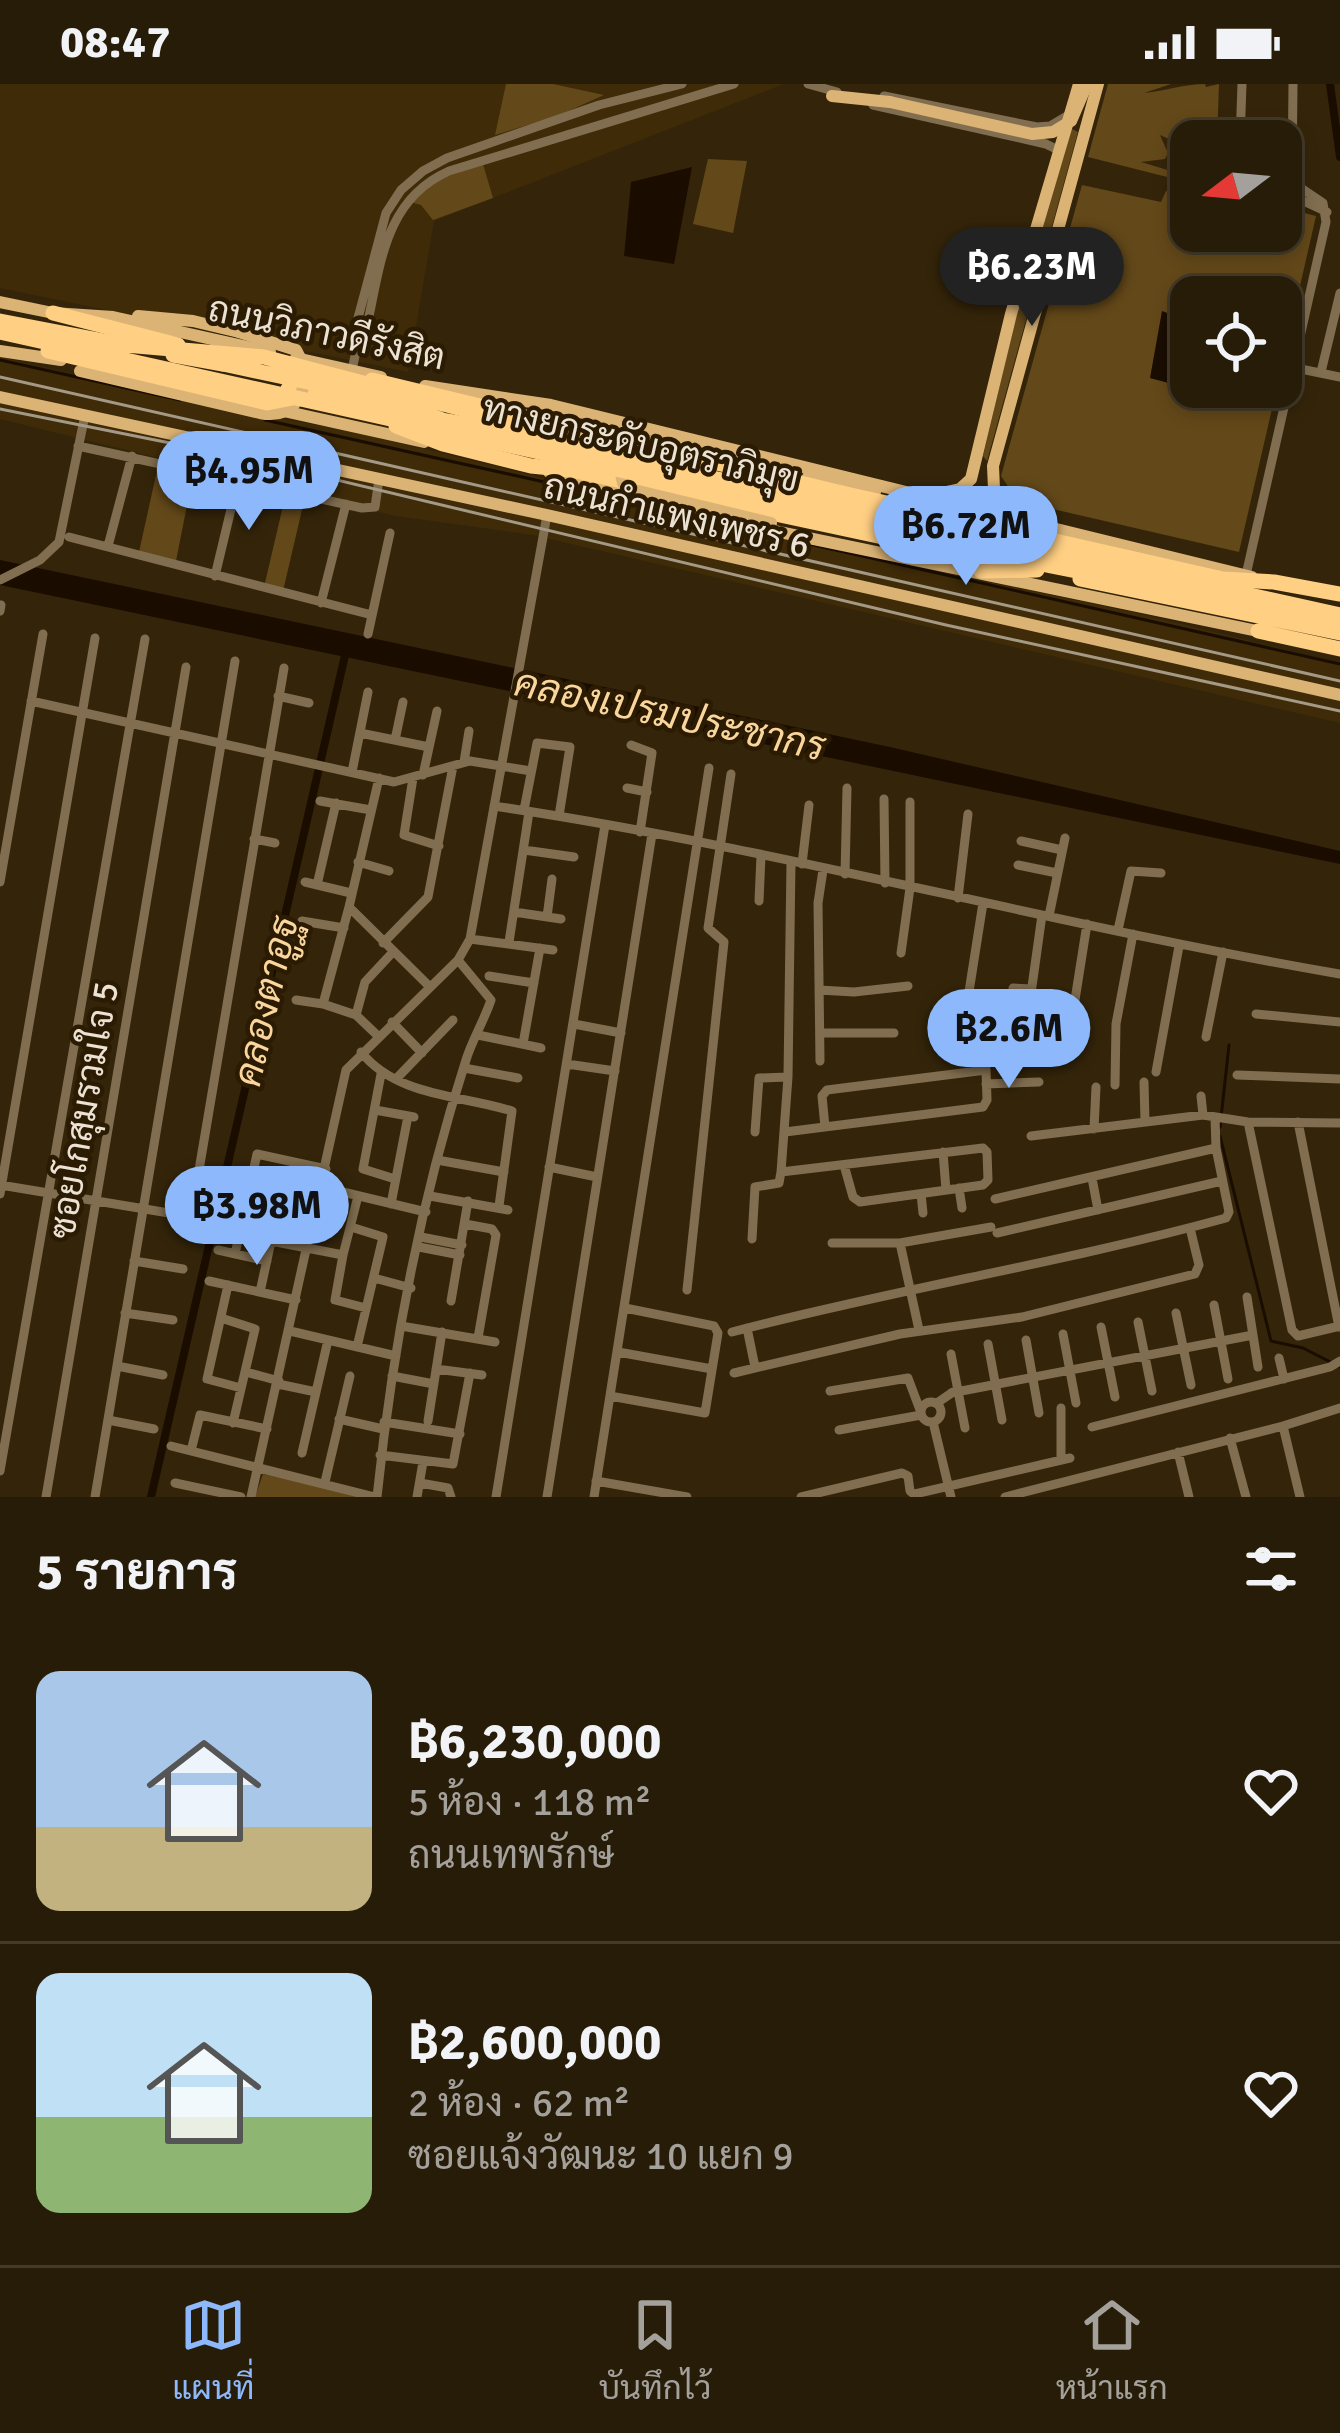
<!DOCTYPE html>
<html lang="th">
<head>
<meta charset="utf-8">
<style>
	:root { --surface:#271c08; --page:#2f2512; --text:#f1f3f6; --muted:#a4a19c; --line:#433a29; --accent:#8db9fc }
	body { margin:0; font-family:Signika,Sarabun,sans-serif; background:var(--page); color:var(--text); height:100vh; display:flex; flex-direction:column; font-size:45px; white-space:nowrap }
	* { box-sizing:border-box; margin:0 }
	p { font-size:39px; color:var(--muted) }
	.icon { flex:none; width:66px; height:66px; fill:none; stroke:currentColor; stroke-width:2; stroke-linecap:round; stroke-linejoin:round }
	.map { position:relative; height:1413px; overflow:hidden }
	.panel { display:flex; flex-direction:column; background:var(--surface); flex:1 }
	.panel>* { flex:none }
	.needle { width:78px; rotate:254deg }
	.buttons { position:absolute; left:1170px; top:36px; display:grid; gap:24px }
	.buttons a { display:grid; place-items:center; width:132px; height:132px; border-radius:24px; background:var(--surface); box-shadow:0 6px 18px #0003,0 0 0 3px var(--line); font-size:60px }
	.price { position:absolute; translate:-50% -102px; padding:0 27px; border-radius:42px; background:var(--accent); color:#111; font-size:39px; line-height:78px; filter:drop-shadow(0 3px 6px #0008) }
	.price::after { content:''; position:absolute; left:50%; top:72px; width:36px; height:27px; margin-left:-18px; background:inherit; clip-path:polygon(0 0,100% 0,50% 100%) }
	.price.current { background:#222; color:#fff }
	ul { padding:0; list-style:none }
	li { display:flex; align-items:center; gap:36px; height:300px; padding:0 36px }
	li+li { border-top:3px solid var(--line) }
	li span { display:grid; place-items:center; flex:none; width:336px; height:240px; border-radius:24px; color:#555 }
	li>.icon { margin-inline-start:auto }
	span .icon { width:144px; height:144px; fill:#fffc; stroke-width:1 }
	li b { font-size:51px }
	h2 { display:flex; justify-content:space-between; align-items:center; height:144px; padding:0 36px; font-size:51px }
	.status { display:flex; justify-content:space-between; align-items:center; height:84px; padding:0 60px; background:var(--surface); direction:ltr }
	.status svg { height:33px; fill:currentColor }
	.tab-bar { display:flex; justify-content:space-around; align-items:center; height:168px; border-top:3px solid var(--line); background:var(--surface); font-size:33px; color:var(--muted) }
	.tab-bar a { display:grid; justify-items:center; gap:6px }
	.tab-bar .current { color:var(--accent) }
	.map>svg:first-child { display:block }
</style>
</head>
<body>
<div class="status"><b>08:47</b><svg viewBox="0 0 49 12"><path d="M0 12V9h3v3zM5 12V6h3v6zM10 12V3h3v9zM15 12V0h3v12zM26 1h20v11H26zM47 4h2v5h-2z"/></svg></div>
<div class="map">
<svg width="1340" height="1413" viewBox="0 0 1340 1413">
	<rect width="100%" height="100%" fill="#34250a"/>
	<path fill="#3f2b08" d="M0 0H784L434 137 408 288 0 204Z
		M0 273 219 324 352 347 821 463 1132 528 1340 579V639L533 451 396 432 0 335Z"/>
	<path fill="#634819" d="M506 0H553L604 11 555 33 495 51Z
		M1108 0H1171L1144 9C1166 7 1184 0 1205 0L1206 3 1219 0 1217 57H1191V78L1176 66 1173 57 1160 51 1168 69 1165 75 1141 78 1191 93V99L1088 73Z
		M1070 44 1078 48 987 377 983 372 1024 200Z
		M708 75 747 77 733 149 693 140Z
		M483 80 493 114 433 136 421 121 410 118 439 95Z
		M1082 101 1161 118 1166 107 1191 114V147H1281V123L1316 132 1281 285V213H1191V238L1163 228 1151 294 1224 313 1226 303H1277L1239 468 1018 417 1001 392Z
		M158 382 193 391 175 482 139 468Z
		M286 409 305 413 283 507 264 503Z
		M263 1390 373 1412V1413H255Z"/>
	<path fill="#1a0d00" d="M692 83 674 180 624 172 631 98Z
		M1162 227 1191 238V303H1226L1224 314 1150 294Z
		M0 476 890 663 1340 767V780L0 501Z"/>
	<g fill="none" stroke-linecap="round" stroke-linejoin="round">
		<path stroke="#1a0d00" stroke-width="3" d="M0 276 180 316
			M265 336 567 403
			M590 409 677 429
			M809 460 1340 580
			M1220 1043 1229 961
			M1220 1052 1271 1257 1303 1264 1340 1283"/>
		<path stroke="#1a0d00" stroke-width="8" d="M1330 0 1340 73
			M151 1413 346 567"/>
		<path stroke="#816e50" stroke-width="9" d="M808 0 837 8
			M1293 0 1292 98 1299 115 1327 128
			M884 12 1037 43 1050 42 1070 30
			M873 21 1046 60 1060 67
			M1240 57 1242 0
			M361 244 368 237C381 177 386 115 449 87L734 0
			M1291 283 1340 293
			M352 286 361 244 358 234 386 129 401 106 423 87 447 74 599 21 682 0
			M1321 288 1340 209
			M78 362 362 424 375 423 379 395
			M69 453 372 531
			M108 462 132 372
			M1246 491 1326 138 1323 119 1292 98
			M215 492 238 396
			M0 496 40 476 59 458 85 331
			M321 519 346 420
			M0 527 1 521
			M368 550 390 449
			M278 612 309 619
			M31 617 394 698 470 677 531 687
			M360 649 429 663
			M395 656 403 618
			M631 661 652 669 640 748
			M464 678 469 647
			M352 688 368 608
			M423 691 437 627
			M379 694 349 823 430 903
			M413 694 404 751 439 762
			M627 704 647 708
			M884 715 885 799
			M320 717 371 726
			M494 722C778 764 1057 842 1340 890
			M524 726 537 659 570 663 559 732
			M254 755 275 759
			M1021 757 1062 766
			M524 766 574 773
			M358 778 389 787
			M802 780 809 721
			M1018 781 1057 789
			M845 790 847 704
			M0 798 43 550
			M305 798 351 809
			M317 801 336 719
			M958 814 968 730
			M759 817 761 772
			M349 823 323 920 356 931 365 898 393 868
			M514 828 561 835
			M1049 832 1065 754
			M547 833 552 795
			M302 837 344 844
			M1118 846 1131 787 1161 789
			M470 855 553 866
			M509 858 529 728
			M383 859 428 813 453 682
			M901 869 910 804V718
			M489 892 534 899
			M1013 904 1031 905
			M819 906 854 908 908 902
			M296 916 323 920
			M1256 930 1340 938
			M356 931 378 952
			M1028 931 1042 831
			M965 933 983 819
			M392 938 422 969
			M574 940 621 949
			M1071 941 1087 840
			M820 949H894
			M478 951 541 964
			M1206 953 1223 868
			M523 960 540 864
			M361 968C397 1013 462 1011 512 1027L499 1122
			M820 977 818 819 823 786
			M567 980 615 987
			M464 984 518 994
			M1156 988 1179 862
			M381 990 363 1085 395 1095
			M1237 991 1340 995
			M396 995 453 936
			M1144 998 1145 1038
			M986 1000 1039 998
			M1115 1001 1116 940 1133 850
			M1201 1012 1203 1031
			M375 1026 414 1033
			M1248 1038 1292 1246 1298 1252 1340 1242
			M1298 1038 1339 1243
			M825 1043 822 1012 827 1006 986 986
			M1094 1045 1096 1003
			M755 1048 759 994 788 993
			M785 1048 983 1023 987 1016 985 956 954 954
			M1031 1052 1203 1031 1248 1038 1340 1039
			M943 1068 946 1106
			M437 1076 504 1088
			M549 1083 597 1093
			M781 1088 983 1064 987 1068 988 1096 983 1101 860 1118 853 1113 844 1081
			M198 1092 284 584
			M1092 1094 1098 1126
			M0 1101 193 1133
			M322 1103 426 1128
			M959 1104 962 1124
			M248 1108 272 1115 278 1125 260 1208
			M0 1110 95 554
			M921 1110 923 1129
			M430 1112 508 1126
			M995 1115 1216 1064
			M391 1120 408 1032
			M465 1140 492 1145 496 1151 478 1254
			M351 1143 383 1153 357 1263
			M997 1149 1222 1097
			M421 1153 462 1161
			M752 1155 755 1103 779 1099 781 1088 788 993 791 778
			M271 1157 343 1171 358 1112
			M832 1159H900L991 1143
			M900 1159 919 1246
			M419 1163 460 1171
			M218 1166 267 1177
			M235 1170 257 1070 326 1085
			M343 1171 335 1216 366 1224
			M134 1177 183 1185
			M374 1194 411 1204
			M209 1197 296 1216
			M228 1201 207 1295 241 1304
			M687 1206 724 858 708 844 731 690
			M1247 1213 1258 1283
			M451 1217 468 1117
			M1214 1221 1228 1295
			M125 1229 173 1236
			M1176 1229 1191 1301
			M221 1234 255 1245 233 1339
			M1138 1238 1152 1307
			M401 1242 495 1258
			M1101 1243 1115 1313
			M747 1244 755 1283
			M290 1247 396 1272
			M732 1248C895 1205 1062 1179 1226 1134L1229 1128 1216 1064 1215 1033
			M1063 1250 1076 1319
			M1026 1256 1039 1329
			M988 1260 1002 1336
			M618 1268 712 1285
			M951 1270 965 1344
			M1279 1274 1284 1295
			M117 1282 163 1291
			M436 1285 482 1291
			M246 1288 279 1297
			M734 1289 900 1250 1022 1233 1195 1190 1199 1181 1190 1144
			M392 1292 434 1300
			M278 1300 316 1308
			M830 1307 908 1294 920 1326
			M951 1309 1253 1251
			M610 1312 705 1329 718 1249 714 1242 625 1224
			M921 1328a10 10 0 1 1 20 0a10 10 0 1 1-20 0Z
			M937 1319 953 1308
			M339 1335 383 1345
			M108 1336 154 1345
			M428 1337 442 1248
			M384 1338 460 1350
			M933 1338 951 1413
			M1283 1342 1300 1413
			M1092 1343 1330 1283 1340 1277
			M839 1346 921 1331
			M1230 1354 1246 1413
			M171 1362 375 1413
			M191 1367 200 1331 267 1345
			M1178 1368 1189 1413
			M302 1369 328 1256
			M380 1371 453 1380 470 1289
			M1061 1376V1324
			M0 1387 145 555
			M596 1397 687 1413
			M325 1398 350 1292
			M175 1399 241 1413
			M420 1399 448 1404 451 1413
			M915 1410 1070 1374
			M46 1413 186 583
			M95 1413 235 577
			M251 1413 346 986 458 876 470 855 547 431
			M377 1413C392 1268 421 1115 466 976 472 956 484 937 491 916L458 876
			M417 1413 423 1378
			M496 1413 605 741
			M547 1413 652 750
			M594 1413 709 684
			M801 1413 902 1389 908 1392 910 1407 915 1411
			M1005 1413 1283 1342 1340 1324"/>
		<path stroke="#dbb375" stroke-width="12" d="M832 12 890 18
			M0 218 53 229 113 233 270 268
			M138 232 193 237 239 248
			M0 267 61 276
			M296 274 381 293
			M425 302 551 321 1252 493
			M0 313 547 431 1340 611
			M279 326 424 358
			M549 388 727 437 1267 549
			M808 393 875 408
			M932 411 960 405 971 395 1011 230 1079 0
			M1004 431 994 405 993 382 1098 0"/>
		<path stroke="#ffcf83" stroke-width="15" d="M53 229 178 261
			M173 271 223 280
			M372 296 842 409
			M288 305 400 328
			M429 334 542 353
			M396 342 443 360 531 382 571 386 957 469
			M1110 480 1340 531
			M981 487 1037 486
			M1080 495 1340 549
			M1258 547 1340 565"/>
		<path stroke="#a49985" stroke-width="3" d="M0 293 1340 597
			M0 325 240 373 946 541 1340 627"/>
		<path stroke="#dbb375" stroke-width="12" d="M890 18 1032 50 1053 48 1071 37 1087 0
			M80 287 260 329C291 335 303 315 307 287L296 266 239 248
			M754 381 652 357 631 363 619 380 623 399 630 405 771 439"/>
		<path stroke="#ffcf83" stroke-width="15" d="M0 237 125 261 264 273 542 346
			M0 248 1051 482 1340 539
			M48 267 267 319 293 314
			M223 280 345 306 440 335
			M528 353 1119 484
			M842 409 1223 495 1274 498 1340 510"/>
	</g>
	<g text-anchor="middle" stroke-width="9" stroke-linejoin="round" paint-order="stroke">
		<g font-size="36" fill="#ece2d3" stroke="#2a1b02">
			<text transform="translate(327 248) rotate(12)" y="13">ถนนวิภาวดีรังสิต</text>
			<text transform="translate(641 359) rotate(13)" y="13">ทางยกระดับอุตราภิมุข</text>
			<text transform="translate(677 431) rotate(13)" y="13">ถนนกำแพงเพชร 6</text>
			<text transform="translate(83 1026) rotate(-80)" y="13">ซอยโกสุมรวมใจ 5</text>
		</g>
		<g font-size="39" font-style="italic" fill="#fad69d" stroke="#2a1b02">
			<text transform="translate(670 630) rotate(12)" y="14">คลองเปรมประชากร</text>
			<text transform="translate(265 917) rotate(-77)" y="14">คลองตาอูฐ</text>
		</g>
	</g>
</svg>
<div class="buttons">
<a><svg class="needle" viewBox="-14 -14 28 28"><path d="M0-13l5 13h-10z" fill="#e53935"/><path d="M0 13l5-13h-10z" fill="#a4a19c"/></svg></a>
<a><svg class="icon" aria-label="locate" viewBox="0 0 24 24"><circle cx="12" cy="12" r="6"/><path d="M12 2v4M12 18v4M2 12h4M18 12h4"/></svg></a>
</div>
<b class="price current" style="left:1032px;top:245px">฿6.23M</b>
<b class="price" style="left:249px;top:449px">฿4.95M</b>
<b class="price" style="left:966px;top:504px">฿6.72M</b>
<b class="price" style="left:1009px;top:1007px">฿2.6M</b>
<b class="price" style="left:257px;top:1184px">฿3.98M</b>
</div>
<section class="panel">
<h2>5 รายการ<svg class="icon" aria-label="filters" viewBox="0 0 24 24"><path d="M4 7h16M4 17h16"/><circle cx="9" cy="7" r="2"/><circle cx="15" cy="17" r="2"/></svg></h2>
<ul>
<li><span style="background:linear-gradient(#a9c7e8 65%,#c2b280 0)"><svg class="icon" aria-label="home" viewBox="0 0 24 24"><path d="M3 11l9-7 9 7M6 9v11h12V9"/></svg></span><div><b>฿6,230,000</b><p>5 ห้อง · 118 m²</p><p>ถนนเทพรักษ์</p></div><svg class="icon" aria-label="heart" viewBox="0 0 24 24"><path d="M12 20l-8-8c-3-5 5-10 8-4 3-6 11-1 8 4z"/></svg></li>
<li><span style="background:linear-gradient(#bfe0f5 60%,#8fb573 0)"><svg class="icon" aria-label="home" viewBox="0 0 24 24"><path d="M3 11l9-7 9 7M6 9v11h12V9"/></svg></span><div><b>฿2,600,000</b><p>2 ห้อง · 62 m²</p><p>ซอยแจ้งวัฒนะ 10 แยก 9</p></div><svg class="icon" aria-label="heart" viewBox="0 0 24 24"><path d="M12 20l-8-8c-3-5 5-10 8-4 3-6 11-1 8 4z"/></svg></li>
</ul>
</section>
<nav class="tab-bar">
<a class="current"><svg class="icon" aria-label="map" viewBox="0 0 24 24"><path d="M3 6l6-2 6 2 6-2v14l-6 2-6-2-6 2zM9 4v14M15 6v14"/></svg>แผนที่</a>
<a><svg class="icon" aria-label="saved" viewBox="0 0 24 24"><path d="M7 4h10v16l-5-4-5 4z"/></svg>บันทึกไว้</a>
<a><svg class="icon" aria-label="home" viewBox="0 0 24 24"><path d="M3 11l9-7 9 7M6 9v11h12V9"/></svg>หน้าแรก</a>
</nav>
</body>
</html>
